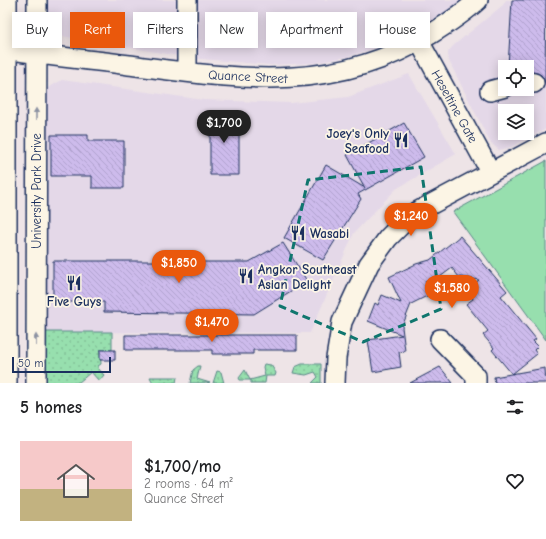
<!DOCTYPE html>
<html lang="en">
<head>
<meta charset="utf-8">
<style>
	:root { --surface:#fff; --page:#f6f6f6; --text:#202124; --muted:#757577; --line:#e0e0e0; --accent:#ea580c }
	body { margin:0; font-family:"Comic Neue",sans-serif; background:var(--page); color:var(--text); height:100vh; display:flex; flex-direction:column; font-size:15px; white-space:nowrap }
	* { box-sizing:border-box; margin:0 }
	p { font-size:13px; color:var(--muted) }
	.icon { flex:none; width:22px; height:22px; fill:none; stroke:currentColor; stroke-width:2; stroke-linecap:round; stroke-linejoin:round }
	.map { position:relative; height:383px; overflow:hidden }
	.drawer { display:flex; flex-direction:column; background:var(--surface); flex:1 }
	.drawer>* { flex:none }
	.hud { position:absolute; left:12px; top:12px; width:522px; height:36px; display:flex; gap:8px }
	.fabs { position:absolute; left:498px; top:60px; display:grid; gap:8px }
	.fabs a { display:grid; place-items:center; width:36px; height:36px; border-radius:0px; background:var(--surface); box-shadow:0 2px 10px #0003; font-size:20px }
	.scale { position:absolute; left:12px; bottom:10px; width:99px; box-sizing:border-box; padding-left:4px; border:2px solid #1b2f5e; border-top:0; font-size:11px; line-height:14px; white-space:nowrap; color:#1b2f5e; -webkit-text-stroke:3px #fcf5e5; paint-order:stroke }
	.price { position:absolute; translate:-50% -34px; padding:0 9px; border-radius:14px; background:var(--accent); color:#fff; font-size:13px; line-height:26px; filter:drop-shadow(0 1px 2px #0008) }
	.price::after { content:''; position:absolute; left:50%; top:24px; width:12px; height:9px; margin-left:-6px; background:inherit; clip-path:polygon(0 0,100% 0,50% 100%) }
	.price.active { background:#222; color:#fff }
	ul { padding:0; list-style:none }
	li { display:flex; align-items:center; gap:12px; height:100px; padding:0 20px }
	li+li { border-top:1px solid var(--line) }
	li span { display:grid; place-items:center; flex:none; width:112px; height:80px; border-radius:0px; color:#555 }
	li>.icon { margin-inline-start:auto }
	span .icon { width:48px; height:48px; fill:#fffc; stroke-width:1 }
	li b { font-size:17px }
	h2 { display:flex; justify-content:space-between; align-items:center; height:48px; padding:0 20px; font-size:17px }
	.chip { padding:0 14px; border-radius:0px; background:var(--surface); box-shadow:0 2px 10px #0003; font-size:14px; line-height:36px }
	.chip.active { background:var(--accent); color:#fff }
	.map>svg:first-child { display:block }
</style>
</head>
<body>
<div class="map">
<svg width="546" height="383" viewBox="0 0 546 383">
	<defs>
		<pattern id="grass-dots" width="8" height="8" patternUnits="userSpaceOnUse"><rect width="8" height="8" fill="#97dfae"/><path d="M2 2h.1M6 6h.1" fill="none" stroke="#82c098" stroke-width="1.8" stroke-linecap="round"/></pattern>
		<pattern id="building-back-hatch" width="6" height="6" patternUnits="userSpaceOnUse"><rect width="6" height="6" fill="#cdbbec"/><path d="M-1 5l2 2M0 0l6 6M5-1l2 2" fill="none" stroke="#afa1cd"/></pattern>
	</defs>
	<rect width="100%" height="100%" fill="#eee4e7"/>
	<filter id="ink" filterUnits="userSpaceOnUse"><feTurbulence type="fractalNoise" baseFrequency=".025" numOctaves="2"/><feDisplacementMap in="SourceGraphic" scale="8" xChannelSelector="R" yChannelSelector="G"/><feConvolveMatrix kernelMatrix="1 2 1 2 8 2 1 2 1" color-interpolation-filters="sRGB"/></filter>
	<g filter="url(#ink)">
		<path fill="#e4d8e8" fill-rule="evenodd" d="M46 0H463L447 13 418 31 390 43 347 57 314 63 271 65 191 58 61 36 52 29 46 18Z
			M506 0H546V129L511 147 499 150 490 142 448 59V52L453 46 503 5ZM505 67H527V89H505ZM505 111H527V133H505Z
			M409 74 456 154 396 189 354 233 310 333 43 332 44 90 62 80 204 100 291 103 348 97Z"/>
		<path fill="url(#grass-dots)" stroke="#598786" d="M43 332H112V350H100L101 364 98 366V368L104 375 99 381 91 372 78 383H43Z
			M264 364 271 365 276 373 275 376H266L265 383H251V380H240L239 378 245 370 250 380 265 376 263 367Z
			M302 364H321V383H312L318 377 315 372 306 375 293 373 295 367Z
			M198 366H200L197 379 210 383H190L193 370Z
			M217 371 221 372 224 383H213Z
			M150 377H177L176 383H153Z"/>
		<path fill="#97dfae" stroke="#598786" d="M546 161V340L453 212Z"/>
		<path fill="url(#building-back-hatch)" stroke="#1b2f5e" d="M512 0H546L545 83 541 75 527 71V67H508Z
			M210 113H239V175H210Z
			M404 123 424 157 358 194 361 199 323 260 284 238 326 165 365 188 347 155Z
			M51 135H88V141H124V188H92V176H51Z
			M460 236 507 291 501 296 536 339 533 341 538 346 534 350 537 354 512 374 492 350 494 348 483 335 488 331 466 304 473 299 468 289 479 280 459 277 452 268 440 277 425 281 431 294 411 304 402 327 405 351 399 352 401 367 373 372 368 340 402 335 368 321 375 303 378 305 382 295 401 303 389 277 416 264 430 260Z
			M283 243 307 281 254 314 104 312V302H53V261H186V254H200V262H249Z
			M125 335H297V350H253V354H212V350H125Z
			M100 350H115V360H100Z
			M440 367 453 383H410Z
			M545 368 546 383H495L494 377Z"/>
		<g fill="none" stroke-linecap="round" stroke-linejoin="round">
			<defs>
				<path id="minor" d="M187 0V72
					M419 41 490 171
					M0 48C42 56 86 59 129 65 237 79 333 95 431 34 447 24 464 13 478 0
					M527 82 534 83
					M490 91 505 87
					M440 339 476 376V383
					M7 383V0
					M36 383 37 0
					M335 383 336 358 342 322 369 264 388 238 411 215 546 143"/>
			</defs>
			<use href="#minor" stroke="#1b2f5e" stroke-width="22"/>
			<use href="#minor" stroke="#fcf5e5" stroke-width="19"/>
		</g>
		<defs><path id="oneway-solid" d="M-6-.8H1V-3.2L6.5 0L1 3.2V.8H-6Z"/></defs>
		<g fill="#8c92a2">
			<use href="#oneway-solid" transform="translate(36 114) rotate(-90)"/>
			<use href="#oneway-solid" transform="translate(36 340) rotate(-90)"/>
		</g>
	</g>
	<path fill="none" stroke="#0f766e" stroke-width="3" stroke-dasharray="8 5" stroke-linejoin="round" d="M421 167 441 309 363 342 280 306 308 180Z"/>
	<defs>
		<symbol id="restaurant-bare" viewBox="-9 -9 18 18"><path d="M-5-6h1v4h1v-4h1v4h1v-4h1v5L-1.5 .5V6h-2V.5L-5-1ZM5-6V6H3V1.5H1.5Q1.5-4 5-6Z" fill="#1b2f5e" stroke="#fcf5e5" stroke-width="2.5" paint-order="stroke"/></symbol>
	</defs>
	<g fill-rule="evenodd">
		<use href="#restaurant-bare" x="390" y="129" width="22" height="22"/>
		<use href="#restaurant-bare" x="287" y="222" width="22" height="22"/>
		<use href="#restaurant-bare" x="235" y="265" width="22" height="22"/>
		<use href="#restaurant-bare" x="63" y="272" width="22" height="22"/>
	</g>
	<g text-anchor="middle" stroke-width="3.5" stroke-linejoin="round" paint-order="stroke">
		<g font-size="13" fill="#1b2f5e" stroke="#fcf5e5">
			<text transform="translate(248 76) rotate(3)" y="5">Quance Street</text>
			<text transform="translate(455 106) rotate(61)" y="5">Heseltine Gate</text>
			<text transform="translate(36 191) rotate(-90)" y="5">University Park Drive</text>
		</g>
		<g font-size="13" font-weight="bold" fill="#1b2f5e" stroke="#fcf5e5" text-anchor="start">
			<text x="389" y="138" text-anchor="end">Joey's Only<tspan x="389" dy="15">Seafood</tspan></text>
			<text x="310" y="238">Wasabi</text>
			<text x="258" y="274">Angkor Southeast<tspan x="258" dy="15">Asian Delight</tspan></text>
			<text x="74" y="306" text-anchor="middle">Five Guys</text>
		</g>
	</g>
</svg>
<div class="fabs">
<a><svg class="icon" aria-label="locate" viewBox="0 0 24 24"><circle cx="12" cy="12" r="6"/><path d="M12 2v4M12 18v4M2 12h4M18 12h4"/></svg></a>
<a><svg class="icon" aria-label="layers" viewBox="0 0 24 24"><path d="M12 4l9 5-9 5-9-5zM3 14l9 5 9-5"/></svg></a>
</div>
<div class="scale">50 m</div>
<b class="price active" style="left:224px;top:144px">$1,700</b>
<b class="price" style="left:411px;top:237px">$1,240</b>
<b class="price" style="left:179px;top:284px">$1,850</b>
<b class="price" style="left:452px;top:309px">$1,580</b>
<b class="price" style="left:212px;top:343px">$1,470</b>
<div class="hud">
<a class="chip">Buy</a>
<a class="chip active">Rent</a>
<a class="chip">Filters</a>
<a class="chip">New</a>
<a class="chip">Apartment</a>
<a class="chip">House</a>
</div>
</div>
<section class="drawer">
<h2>5 homes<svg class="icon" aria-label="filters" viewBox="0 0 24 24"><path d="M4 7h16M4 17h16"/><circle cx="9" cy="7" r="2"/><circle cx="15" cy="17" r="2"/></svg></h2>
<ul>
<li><span style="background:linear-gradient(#f6c9c9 60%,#c2b280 0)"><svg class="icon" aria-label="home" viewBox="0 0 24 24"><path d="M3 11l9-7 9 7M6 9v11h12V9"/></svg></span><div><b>$1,700/mo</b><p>2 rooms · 64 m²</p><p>Quance Street</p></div><svg class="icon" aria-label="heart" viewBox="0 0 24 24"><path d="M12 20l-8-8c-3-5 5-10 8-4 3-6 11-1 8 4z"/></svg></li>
</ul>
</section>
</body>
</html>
